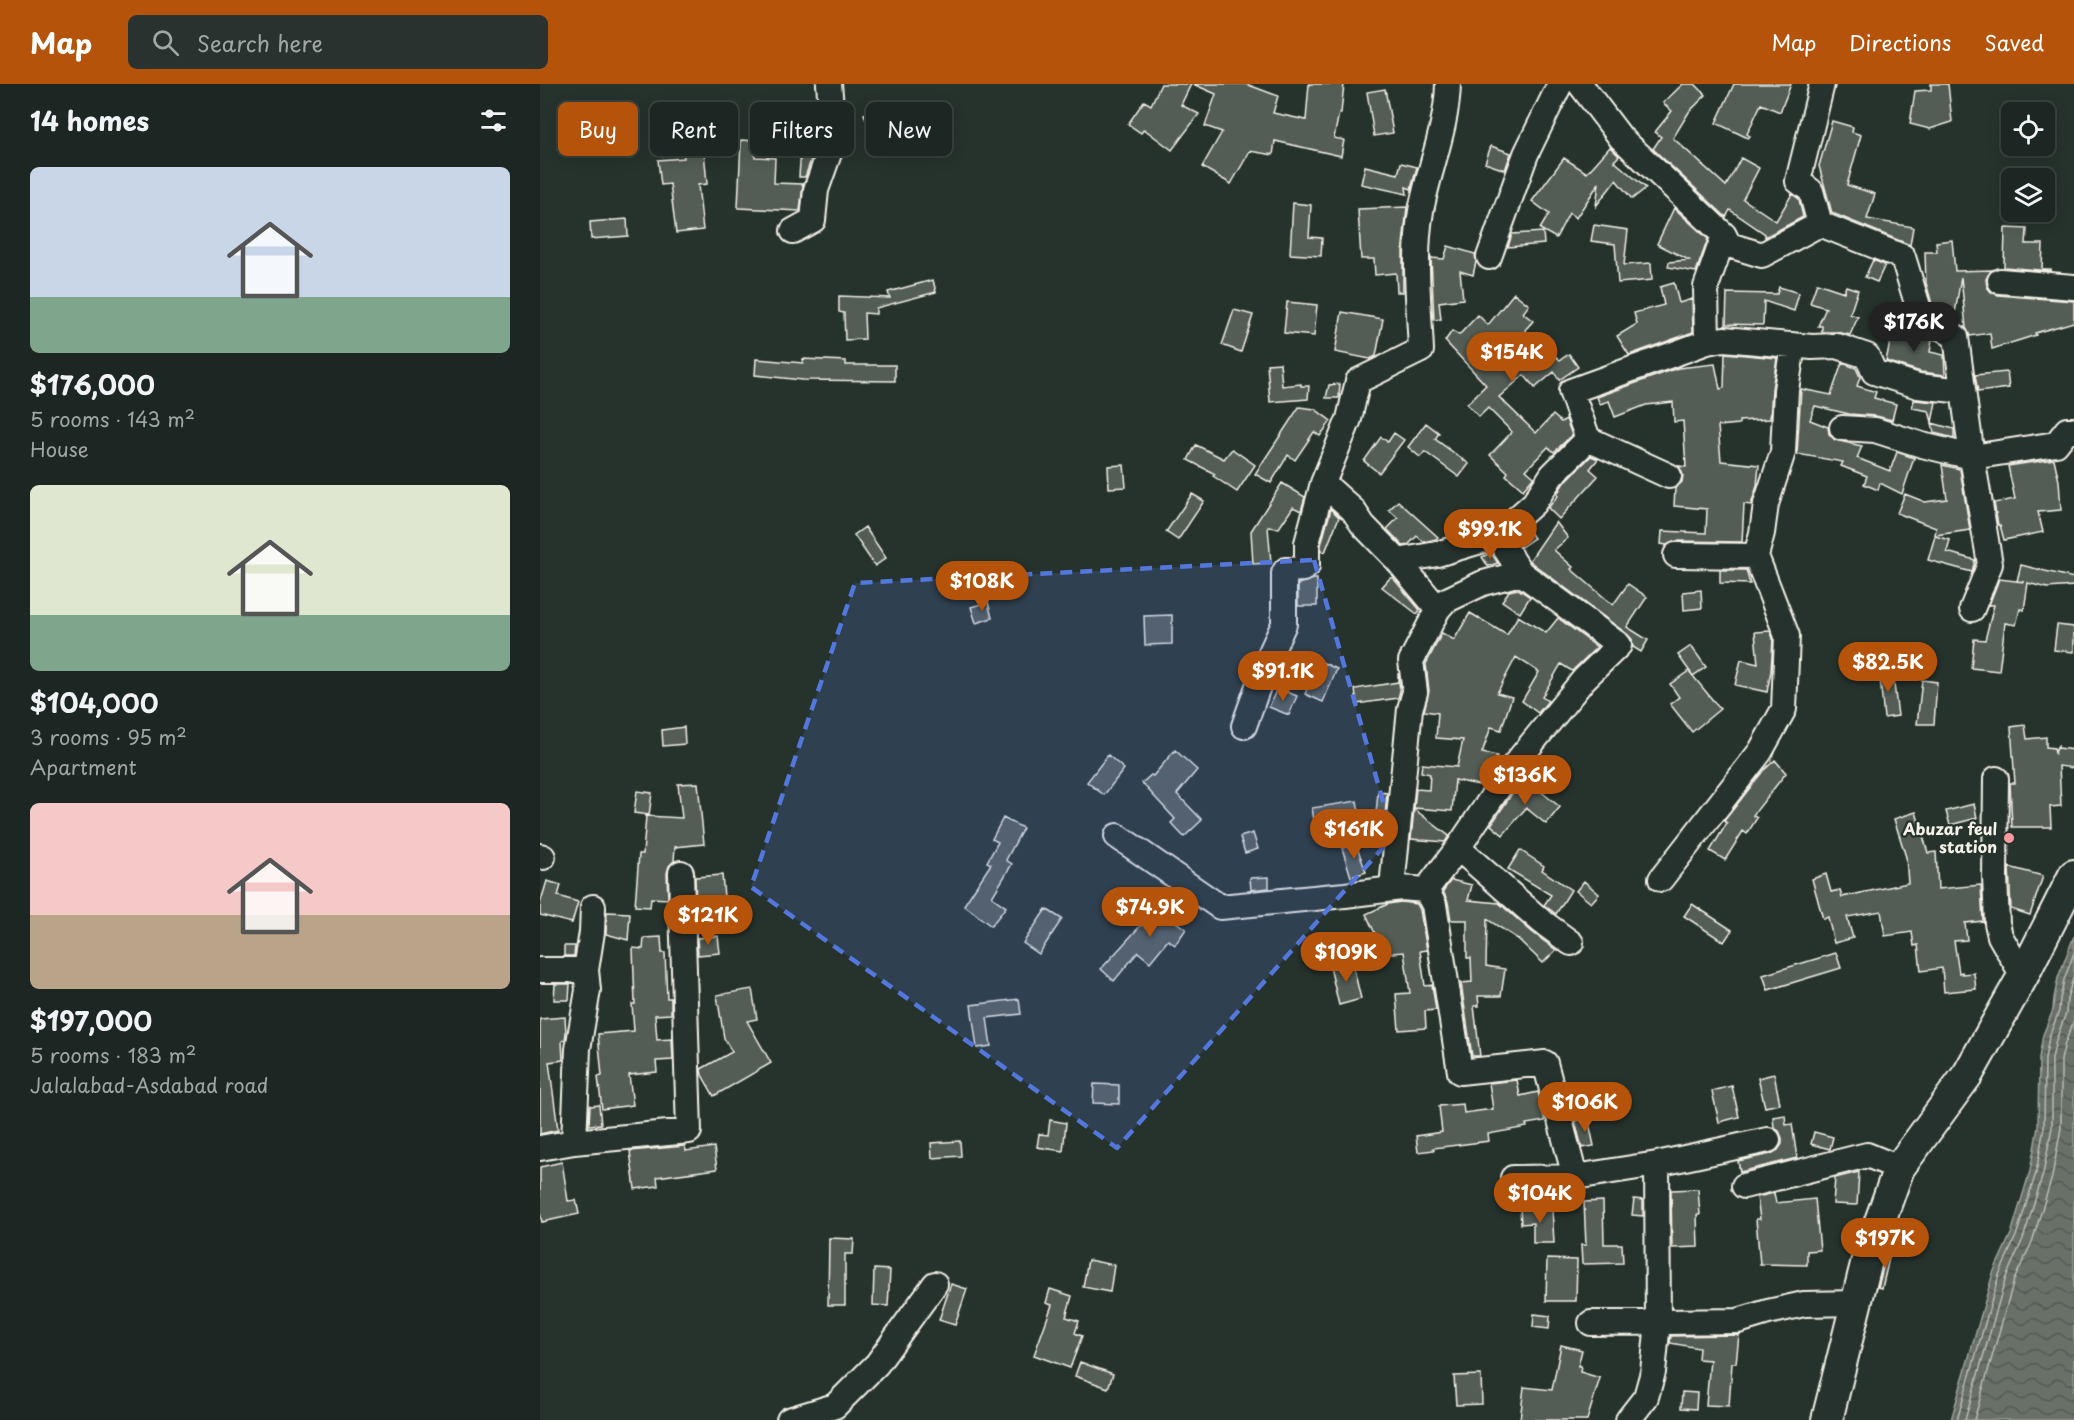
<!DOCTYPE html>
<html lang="en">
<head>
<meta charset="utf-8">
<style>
	:root { --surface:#1c2622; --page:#29322f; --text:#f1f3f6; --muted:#a0a5a5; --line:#3a4340; --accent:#b45309 }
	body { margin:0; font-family:"Playpen Sans",sans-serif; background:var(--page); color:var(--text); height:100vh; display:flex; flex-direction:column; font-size:22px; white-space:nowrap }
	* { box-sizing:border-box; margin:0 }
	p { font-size:20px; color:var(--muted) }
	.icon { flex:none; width:33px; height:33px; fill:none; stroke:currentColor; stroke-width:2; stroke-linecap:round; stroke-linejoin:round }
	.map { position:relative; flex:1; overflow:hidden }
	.panel { display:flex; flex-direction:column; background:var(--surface); width:540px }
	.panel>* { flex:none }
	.hud { position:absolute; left:18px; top:18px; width:570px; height:54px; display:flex; gap:12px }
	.fabs { position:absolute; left:1461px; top:18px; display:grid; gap:12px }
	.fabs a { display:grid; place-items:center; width:54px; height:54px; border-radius:9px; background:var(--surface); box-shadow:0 3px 15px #0003,0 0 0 2px var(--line); font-size:30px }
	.price { position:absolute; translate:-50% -51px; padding:0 14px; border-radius:21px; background:var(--accent); color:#fff; font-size:20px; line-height:39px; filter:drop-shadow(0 2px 3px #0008) }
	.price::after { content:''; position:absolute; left:50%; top:36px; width:18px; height:14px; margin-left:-9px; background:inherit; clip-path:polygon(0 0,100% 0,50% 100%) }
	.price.active { background:#222; color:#fff }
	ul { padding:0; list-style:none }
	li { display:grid; align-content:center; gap:12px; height:318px; padding:0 30px }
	li span { display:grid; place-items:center; height:186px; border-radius:9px; color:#555 }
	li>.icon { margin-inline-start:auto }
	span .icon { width:108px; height:108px; fill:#fffc; stroke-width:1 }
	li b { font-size:26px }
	h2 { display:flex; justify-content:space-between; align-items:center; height:72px; padding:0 30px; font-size:26px }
	.pill { padding:0 21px; border-radius:9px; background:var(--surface); box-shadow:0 3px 15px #0003,0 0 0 2px var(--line); font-size:21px; line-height:54px }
	.pill.active { background:var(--accent); color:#fff }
	header { display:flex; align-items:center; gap:36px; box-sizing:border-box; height:84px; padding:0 30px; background:var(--accent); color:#fff }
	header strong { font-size:28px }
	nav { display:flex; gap:33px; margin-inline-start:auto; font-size:21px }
	.search { width:420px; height:54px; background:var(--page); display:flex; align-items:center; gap:15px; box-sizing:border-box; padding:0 21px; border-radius:9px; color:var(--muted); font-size:22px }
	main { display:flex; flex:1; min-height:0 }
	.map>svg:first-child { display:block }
</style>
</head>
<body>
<header>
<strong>Map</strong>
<div class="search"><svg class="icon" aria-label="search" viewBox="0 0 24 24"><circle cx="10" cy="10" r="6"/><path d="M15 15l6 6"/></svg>Search here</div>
<nav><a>Map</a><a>Directions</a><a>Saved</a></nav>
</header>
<main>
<section class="panel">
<h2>14 homes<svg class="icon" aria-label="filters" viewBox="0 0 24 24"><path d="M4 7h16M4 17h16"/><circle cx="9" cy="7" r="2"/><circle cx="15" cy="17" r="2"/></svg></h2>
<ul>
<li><span style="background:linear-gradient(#c9d6e8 70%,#7fa58c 0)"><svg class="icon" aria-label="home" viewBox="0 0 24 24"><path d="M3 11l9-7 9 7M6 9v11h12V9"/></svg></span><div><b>$176,000</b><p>5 rooms · 143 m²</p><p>House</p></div></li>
<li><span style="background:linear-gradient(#dfe7d0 70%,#7fa58c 0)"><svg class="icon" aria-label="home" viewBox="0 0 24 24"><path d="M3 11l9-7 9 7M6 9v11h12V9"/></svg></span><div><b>$104,000</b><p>3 rooms · 95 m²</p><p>Apartment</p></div></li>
<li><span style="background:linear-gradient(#f6c9c9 60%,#b9a48a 0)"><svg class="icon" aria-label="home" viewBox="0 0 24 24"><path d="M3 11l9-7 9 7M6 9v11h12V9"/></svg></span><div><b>$197,000</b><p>5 rooms · 183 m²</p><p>Jalalabad-Asdabad road</p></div></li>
</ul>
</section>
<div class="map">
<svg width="1534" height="1336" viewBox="0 0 1534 1336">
	<defs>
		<pattern id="water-waves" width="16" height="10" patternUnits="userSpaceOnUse" patternTransform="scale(1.5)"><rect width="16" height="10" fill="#676f68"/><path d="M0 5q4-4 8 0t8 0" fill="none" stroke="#565a55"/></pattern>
	</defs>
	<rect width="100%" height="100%" fill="#26332d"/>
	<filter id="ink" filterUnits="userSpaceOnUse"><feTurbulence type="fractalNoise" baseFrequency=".0167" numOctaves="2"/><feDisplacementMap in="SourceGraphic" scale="12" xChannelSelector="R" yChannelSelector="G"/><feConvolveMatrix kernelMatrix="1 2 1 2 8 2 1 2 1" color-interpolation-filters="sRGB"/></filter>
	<g filter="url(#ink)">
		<path fill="url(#water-waves)" stroke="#9fa39b" stroke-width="1.5" d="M1534 852V1336H1411L1453 1189 1471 1150 1490 1087 1498 1043 1499 974 1503 951 1513 926 1514 914 1518 894Z"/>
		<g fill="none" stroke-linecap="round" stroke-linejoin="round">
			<path stroke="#bcbdb5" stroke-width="1.5" d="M1417 1336 1459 1191 1476 1152 1496 1089 1504 1043 1505 975 1509 953 1519 927 1520 915 1524 896 1534 869
				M1425 1336 1466 1193 1483 1155 1503 1090 1512 1043V975L1516 956 1526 929 1527 915 1534 891
				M1434 1336 1474 1196 1492 1158 1512 1093 1521 1044V976L1525 959 1534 936"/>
		</g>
		<path fill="#525c55" stroke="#f4f1e8" stroke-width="1.5" d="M621 0H651L641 21 659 30 632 66 604 45 601 49 588 40 604 17 611 21Z
			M653 0H706L738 12 733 29 766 36 769 0H804L801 29H799L794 54 804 56 801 72 735 57 733 71 710 67 691 100 662 83 682 48 665 42 676 10Z
			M1143 0H1155L1166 11 1149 28 1133 54 1186 102 1201 74 1219 84 1203 115 1236 137 1252 110 1259 115 1263 133 1225 153V150L1190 126 1186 133 1113 65 1121 53 1115 48 1132 27 1123 19Z
			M1194 0H1251L1240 28 1221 20 1207 50 1210 52 1208 54 1176 39Z
			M1391 0H1408L1412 38 1390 45 1370 40 1375 7 1391 6Z
			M845 5 853 49 834 52 827 8Z
			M343 24 350 45 332 52 324 30Z
			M1292 37 1313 43 1312 48 1321 51 1307 101 1335 110 1327 135 1373 143 1370 161 1292 129 1279 82Z
			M264 46 265 61 276 62 265 93H259L261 64 250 65 249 47Z
			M201 56 216 57 215 73 235 74 234 99 263 100 260 127 198 124Z
			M951 62 971 69 965 86 945 79Z
			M1070 63 1079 72 1074 77 1106 104 1092 115 1076 96 1056 122 1059 99 1036 134 1029 129 1016 154 1000 145 1009 130 992 117 1024 74 1047 89Z
			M164 67 167 100 158 101 163 146 136 149 130 100 121 101 118 76 144 74 143 69Z
			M861 79 877 83 871 105 866 103 867 110 821 100 825 82 858 90Z
			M753 119 771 121 769 153 782 154 781 172 750 170Z
			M867 123 863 161V208H857L856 189 835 191 834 175H821L818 125Z
			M1134 124 1168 155 1156 188 1128 183 1129 178 1149 176 1117 160Z
			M87 135 88 152 51 155 50 138Z
			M1054 141 1088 146 1084 181 1111 179 1112 196 1078 199 1075 160 1051 157Z
			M1465 144 1487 145 1486 160H1503L1502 185H1511V187L1464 183Z
			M1003 148 1004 160 968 163 972 150Z
			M1412 156 1415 187 1452 186 1446 195 1447 203 1451 208 1458 211 1534 217V238L1495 249 1496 251 1452 265 1450 249 1430 252 1426 244 1421 193 1414 235 1394 227 1386 199 1385 168H1397L1396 158Z
			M908 162 935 170 936 178 933 191 920 187 923 215 899 218 901 235 894 236 891 174 904 175Z
			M1333 176 1345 181 1337 198 1325 193Z
			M393 196 396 208 336 224V230L324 229 325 255 305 256 304 229 299 228V212L350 214 348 208Z
			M1134 199 1139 219 1152 215 1153 248 1089 271 1077 252 1097 240 1094 229 1124 221 1120 203Z
			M1277 199 1304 208 1306 202 1318 206 1310 230 1318 233 1310 251 1297 248H1282V242H1278L1286 224 1270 219Z
			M1239 203 1259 209 1254 227 1224 217 1223 241 1186 240 1187 209 1237 210Z
			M974 209 989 221 983 229 993 237 985 246 1020 276 1029 270 1038 283 1019 296 1014 288 995 304 984 291 959 313 996 349 1013 331 1021 338 1026 335 1032 351 1014 368 1008 363 986 386 994 393 983 406 966 391 968 388 950 371 972 348 948 324 939 333 927 320 946 301 905 257 912 247 919 251 938 231 948 241Z
			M747 218 777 221 774 252 744 249Z
			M694 226 713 231 701 268 682 261Z
			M802 228 843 235 836 272 830 275 795 268Z
			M1353 242 1365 246 1363 249 1392 256 1390 268 1404 271 1405 291 1381 288 1346 277 1350 258 1348 257Z
			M1185 269 1237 274 1232 305 1230 335 1199 337V340L1178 342 1181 377 1219 381 1217 402 1211 421 1204 420 1202 458 1136 457 1127 461 1121 460 1122 447 1166 449 1167 425 1134 422 1135 404 1142 398 1143 391 1139 382 1146 383 1143 337 1134 338 1133 318 1106 321 1075 333 1069 317 1060 320 1057 313 1138 284 1175 280 1180 305 1184 304Z
			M216 275 263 279V275L306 277V281H355V297L262 296 215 291Z
			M740 279 742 302 761 300V302H769L768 315 730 318 727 280Z
			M1302 279 1316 284 1320 293 1317 302 1336 308 1334 314 1356 320 1352 336 1336 332 1309 330 1275 322 1270 336 1288 343 1289 350 1295 356 1322 362 1317 374 1350 387 1357 368 1374 374 1362 410 1340 399 1338 406 1324 400 1327 392 1301 382 1303 378 1257 370 1261 305 1291 311Z
			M1467 288 1469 304 1438 308 1435 291Z
			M800 300 799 314H786L789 301Z
			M1374 316 1396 318 1392 338 1389 327 1372 324Z
			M759 323 775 325 791 337 780 352 774 348 755 376 748 371 731 399 715 390Z
			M886 339 899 349 895 355 929 380 919 393 885 368 880 373 868 363Z
			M1392 339 1414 345V354L1394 349Z
			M854 349 864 356 839 389 824 377 841 353 848 358Z
			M656 361 684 375 692 365 715 381 697 408 673 392 675 390 648 376Z
			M1051 372 1058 375 1050 385 1058 392 1019 435 1008 424 1018 412 1017 410 1023 400Z
			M1514 375 1519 397 1521 426 1498 428 1503 448 1464 456 1460 441H1458L1454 419 1475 415 1468 382Z
			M584 381 586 403 569 404 568 382Z
			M1402 381 1420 385 1430 446 1395 451 1396 444 1357 429 1365 410 1385 418 1407 415Z
			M742 399 765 413 761 427 753 423 739 444 728 443 731 479 713 480 711 447Z
			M652 410 664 417 638 456 626 448Z
			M858 417 898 453 896 455 884 458 877 452 868 461 863 462 847 445 858 434 849 426Z
			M791 425 799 433 785 468 781 467V461Z
			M1016 438 1028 454 1014 466 1033 483 1031 485 1073 521 1088 500 1107 513 1087 543 1108 556 1101 568 1093 563 1092 555 1087 550 992 479 990 476Z
			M325 443 346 474 335 482 314 451Z
			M987 444 994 454 981 463 976 454Z
			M1395 452 1410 456 1407 468 1435 476 1432 488 1388 476Z
			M951 469 958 479 948 482 942 473Z
			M1481 481 1534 494V502L1507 504 1488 499 1484 526 1480 525 1476 541 1465 539 1459 587 1431 584 1434 555 1445 556 1454 521H1449L1459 495 1484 498 1477 497Z
			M1180 486H1206L1210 500 1180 499Z
			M850 494H853L880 526 877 530 842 503Z
			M774 495H777V522H758V500Z
			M978 505 990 513 980 529 962 517 969 507Z
			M1161 506 1162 524 1144 526 1143 508Z
			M448 518 452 534 436 539 431 523Z
			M930 529 967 551 978 532 1006 549 1018 534 1057 563 1032 587 1021 580 1002 613 1008 617 998 629 982 617 999 588 976 573 957 609 972 613 961 646 951 643 942 669 957 672 954 686 943 702 915 696 912 727 874 724 876 705 889 706 890 690 881 688 882 680 917 683 923 656 896 654 898 629 884 627 889 607 886 580 902 549 914 556Z
			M632 531V560L605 561 604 532Z
			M1517 541 1534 543V568L1514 566Z
			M1230 547 1233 554 1231 587 1227 608 1195 601 1201 576 1218 580 1215 548Z
			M1151 562 1166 583 1153 592 1180 625 1152 648 1130 620 1139 613 1130 600 1149 587 1153 592 1138 571Z
			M779 577 797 585 783 618 765 610Z
			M1352 584 1358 632 1344 634 1339 585Z
			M858 589 860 607 858 614 817 620 815 605 858 598Z
			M1382 596 1397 598 1394 640H1377Z
			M737 604 757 612 749 631 729 623Z
			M1485 641 1487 655 1506 653V663L1514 664 1515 669 1518 661V664L1534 666V684L1519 682 1521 722 1510 723 1511 743H1472L1470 699H1475L1471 643Z
			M144 643 145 660 123 662 122 646Z
			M635 666 657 686 637 710 662 736 644 753 631 739 635 735 602 699 611 691 613 692Z
			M568 671 584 685 564 711 547 698Z
			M1235 676 1246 689 1213 731 1217 734 1207 750 1203 747 1185 776 1170 767 1187 739 1184 737 1223 687Z
			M983 693 1020 723 1006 740 986 724 963 751 951 741Z
			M158 699 164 760 135 763 134 777 129 782 127 789 128 815 111 814 110 823 95 822 99 770H103L106 732 142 734 138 700Z
			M97 707 112 709 109 731 94 729Z
			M838 708 847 709 844 741 835 740Z
			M817 717 819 728 804 731 806 748 789 751 787 734 774 736 772 724Z
			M1434 720 1437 734 1410 741 1406 727Z
			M874 725 909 752 905 758 871 755Z
			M1376 728 1388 769 1396 768 1398 805 1441 801 1443 837 1425 839 1427 856 1414 857 1419 889 1422 888V890L1434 889 1436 905 1404 908 1402 884 1381 887 1378 861 1374 862 1372 848 1345 852 1341 827 1307 833 1313 854 1294 859 1288 833 1283 835 1272 795 1286 790 1291 808 1300 806 1302 813 1368 799 1366 773 1354 735Z
			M463 734 483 744 466 776 472 780 452 813 466 823 451 842 424 821 451 780 447 778 458 758 452 755Z
			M713 749 718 765 705 769 700 753Z
			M816 760 826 788 811 793 802 764Z
			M980 766 1004 782 1002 786 1031 806 1016 830 1004 821 1011 811 968 785Z
			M1469 783 1503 792 1490 831 1471 825Z
			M182 791 186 834 168 835 167 822H156L155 793Z
			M729 793V804L711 806 710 794Z
			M911 796 932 801 928 816 959 819 992 848 1016 866 1003 879 978 855 947 835 946 882 965 885 961 912H938L939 922H934L940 972H932L921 899 932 898 931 874H927V836H911L908 818 903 807Z
			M7 797 21 801 18 812 38 818 32 839 0 831V820Z
			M1044 797 1059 810 1051 819 1036 807Z
			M636 810 649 819 636 838 646 845 635 861 628 856 610 878 598 868 574 897 561 885 602 840 605 843 618 824 623 828Z
			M861 818 877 820 880 826 887 866 880 867 885 902 892 901 896 926 885 927 886 944 859 946 856 910 870 909 864 868 841 870 840 860 826 830 848 820Z
			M1152 820 1192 846 1184 858 1144 832Z
			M506 825 522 835 499 870 483 859Z
			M67 828 90 829 88 856 66 850Z
			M178 852 180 869 158 871 157 854Z
			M121 853 122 869H125L127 914H131V930L115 931 117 956 132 955 133 976 116 977 117 988 89 991 93 1021 62 1025 58 993 62 992 58 950 94 947 92 920H95L93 864 103 865 104 854Z
			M24 862H35L34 872H24Z
			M1296 869 1301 884 1228 906 1223 891Z
			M812 877 821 915 799 921 790 883Z
			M15 900H30L29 916H14Z
			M212 905 217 935 207 937 231 979 174 1012 162 991 161 985 192 968 184 954 177 911Z
			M479 915 481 930 447 934 451 962 437 964 431 921Z
			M25 933 26 949 25 956 22 957 23 976 9 978 18 1046 0 1050V935Z
			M1234 990 1240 1020 1225 1023 1218 994Z
			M977 996 980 1012 998 1008 1005 1037 986 1040 987 1043 948 1050 949 1057 893 1064 894 1066 878 1068 876 1052 902 1048 899 1022 923 1020 924 1029 953 1025 949 999Z
			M554 1000 579 1001V1020L553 1019Z
			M1192 1002 1199 1033 1179 1038 1172 1007Z
			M59 1021 61 1040 49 1041 50 1022Z
			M1245 1031 1246 1041 1252 1040 1257 1074 1200 1088 1198 1077 1231 1070 1238 1066 1242 1060V1054L1239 1047 1234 1044 1233 1033Z
			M1048 1034 1054 1062 1042 1064 1035 1037Z
			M510 1036 526 1039 523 1067 497 1063 499 1050 508 1051Z
			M1274 1048 1293 1053 1290 1065 1271 1060Z
			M420 1057 421 1072 392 1074 391 1059Z
			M145 1062 146 1067 174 1063 177 1085 117 1093 118 1102 95 1105 90 1067Z
			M22 1078 28 1117 36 1116 39 1130 2 1138 0 1129V1083Z
			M1319 1088 1317 1121 1293 1120 1295 1094Z
			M1158 1105 1160 1131H1157L1158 1163 1132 1164 1131 1106Z
			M1020 1107H1039L1040 1117 1021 1119Z
			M1234 1109 1236 1119 1275 1115 1280 1166 1267 1167V1181L1220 1180 1216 1135H1220L1217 1113Z
			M1094 1115 1103 1116V1132L1092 1131Z
			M1063 1117 1064 1160H1082L1083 1179 1042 1180 1041 1161H1046L1044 1118Z
			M1012 1123 1014 1159H993V1139L981 1140 980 1125Z
			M289 1154 314 1155 313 1170H305V1221H288Z
			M1348 1165 1351 1166 1342 1204 1338 1203Z
			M1007 1175 1037 1176 1036 1217H1006Z
			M548 1176 574 1181 570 1208 543 1203Z
			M334 1185 350 1186 348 1222 333 1221Z
			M411 1200 427 1205 415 1241 399 1236Z
			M510 1205 532 1212 526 1233 539 1237 535 1249 542 1252 530 1284 494 1271 512 1221 506 1219Z
			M994 1230 1010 1232 1009 1245 993 1243Z
			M1199 1251 1196 1279H1192L1189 1322 1166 1321 1170 1276 1158 1275 1159 1264 1130 1259 1131 1252Z
			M1021 1261 1042 1266 1038 1282H1041L1040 1288 1060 1294 1047 1336H980L984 1303 1012 1306Z
			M540 1278 573 1290 568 1304 535 1292Z
			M941 1291 942 1320 916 1321 914 1292Z
			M1142 1308 1157 1309 1156 1325 1141 1324Z"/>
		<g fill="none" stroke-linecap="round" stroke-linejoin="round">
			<defs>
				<path id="minor" d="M1040 0 1081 54 1184 151 1189 161 1222 171 1280 140 1363 173 1383 239 1402 244 1416 253 1432 373 1516 360 1527 346H1534
					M1280 140 1271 107 1258 97 1282 0
					M253 147 273 136 276 106 294 55 289 0
					M949 173 986 70 1020 0
					M1460 197 1534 203
					M1167 258 1166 203 1184 151
					M1302 344 1335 346 1382 361 1432 373 1450 480 1432 525
					M1048 355 1129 392
					M1136 471 1216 472
					M858 477 897 470 957 452
					M898 525 858 477 823 441 813 426 783 399 809 335 818 297 881 266C879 220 873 172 881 127 889 84 907 44 908 0
					M704 642 727 577 744 540V489L746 486 763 485 767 482V459L783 399
					M1456 695 1455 793 1457 839 1460 852 1483 892
					M577 752 680 823 805 811 861 804 886 806 894 821 920 988 1005 979 1035 1093
					M918 764 1001 837 1031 859
					M0 772 3 773
					M1121 795 1220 668 1244 625 1247 552 1216 472 1222 449 1226 420 1243 368 1246 306 1253 261
					M861 804 852 803 870 625 875 608 871 577 898 525 905 517 943 499 981 489
					M886 806 918 764 971 685 1044 595 1079 561 981 489 957 452 994 419 1012 391 1048 355 1031 307 1167 258 1184 255 1272 263 1297 262 1327 272 1334 288 1378 302 1423 307
					M0 886H46
					M34 1058 38 965 48 906 46 886 52 848 53 823
					M0 1064 34 1058 149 1047 141 789
					M1117 1080 1228 1056
					M973 1094 1035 1093 1117 1080 1118 1238 1113 1288 1106 1313 1088 1336
					M1204 1102 1327 1071 1359 1084
					M1051 1239 1198 1237 1228 1228 1264 1220 1317 1219
					M249 1336 295 1322 337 1280 395 1200"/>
				<path id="major" d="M1287 1336 1329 1168 1359 1084 1428 990 1483 892 1534 791"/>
			</defs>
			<use href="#minor" stroke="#f4f1e8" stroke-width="28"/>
			<use href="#major" stroke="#f4f1e8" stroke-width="34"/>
			<use href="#minor" stroke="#26332d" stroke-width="24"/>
			<use href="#major" stroke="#26332d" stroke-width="30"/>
		</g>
	</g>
	<path fill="#5377dc" fill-opacity="0.2" stroke="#5377dc" stroke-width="4.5" stroke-dasharray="12 8" stroke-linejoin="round" d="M774 476 853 752 577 1064 211 803 315 499Z"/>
	<circle fill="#ff9aa2" stroke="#26332d" stroke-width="2" cx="1469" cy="754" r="6"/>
	<g text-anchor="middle" stroke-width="4.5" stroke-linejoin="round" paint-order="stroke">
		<g font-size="16" font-weight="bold" fill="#f4f1e8" stroke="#26332d" text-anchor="end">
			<text x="1457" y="751">Abuzar feul<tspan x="1457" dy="18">station</tspan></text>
		</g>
	</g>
</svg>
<div class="fabs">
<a><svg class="icon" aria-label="locate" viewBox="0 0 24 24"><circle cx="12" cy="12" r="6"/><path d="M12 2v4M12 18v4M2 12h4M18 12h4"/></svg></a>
<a><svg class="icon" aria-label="layers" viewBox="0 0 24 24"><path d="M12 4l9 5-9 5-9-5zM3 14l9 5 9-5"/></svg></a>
</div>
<b class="price active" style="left:1374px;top:269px">$176K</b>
<b class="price" style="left:972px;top:299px">$154K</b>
<b class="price" style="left:950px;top:476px">$99.1K</b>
<b class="price" style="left:442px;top:528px">$108K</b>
<b class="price" style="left:1348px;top:609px">$82.5K</b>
<b class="price" style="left:743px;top:618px">$91.1K</b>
<b class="price" style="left:985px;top:722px">$136K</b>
<b class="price" style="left:814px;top:776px">$161K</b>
<b class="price" style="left:610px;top:854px">$74.9K</b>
<b class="price" style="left:168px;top:862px">$121K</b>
<b class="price" style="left:806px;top:899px">$109K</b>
<b class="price" style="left:1045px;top:1049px">$106K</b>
<b class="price" style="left:1000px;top:1140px">$104K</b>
<b class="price" style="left:1345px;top:1185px">$197K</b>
<div class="hud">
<a class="pill active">Buy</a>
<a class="pill">Rent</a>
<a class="pill">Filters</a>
<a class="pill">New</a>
</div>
</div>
</main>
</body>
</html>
